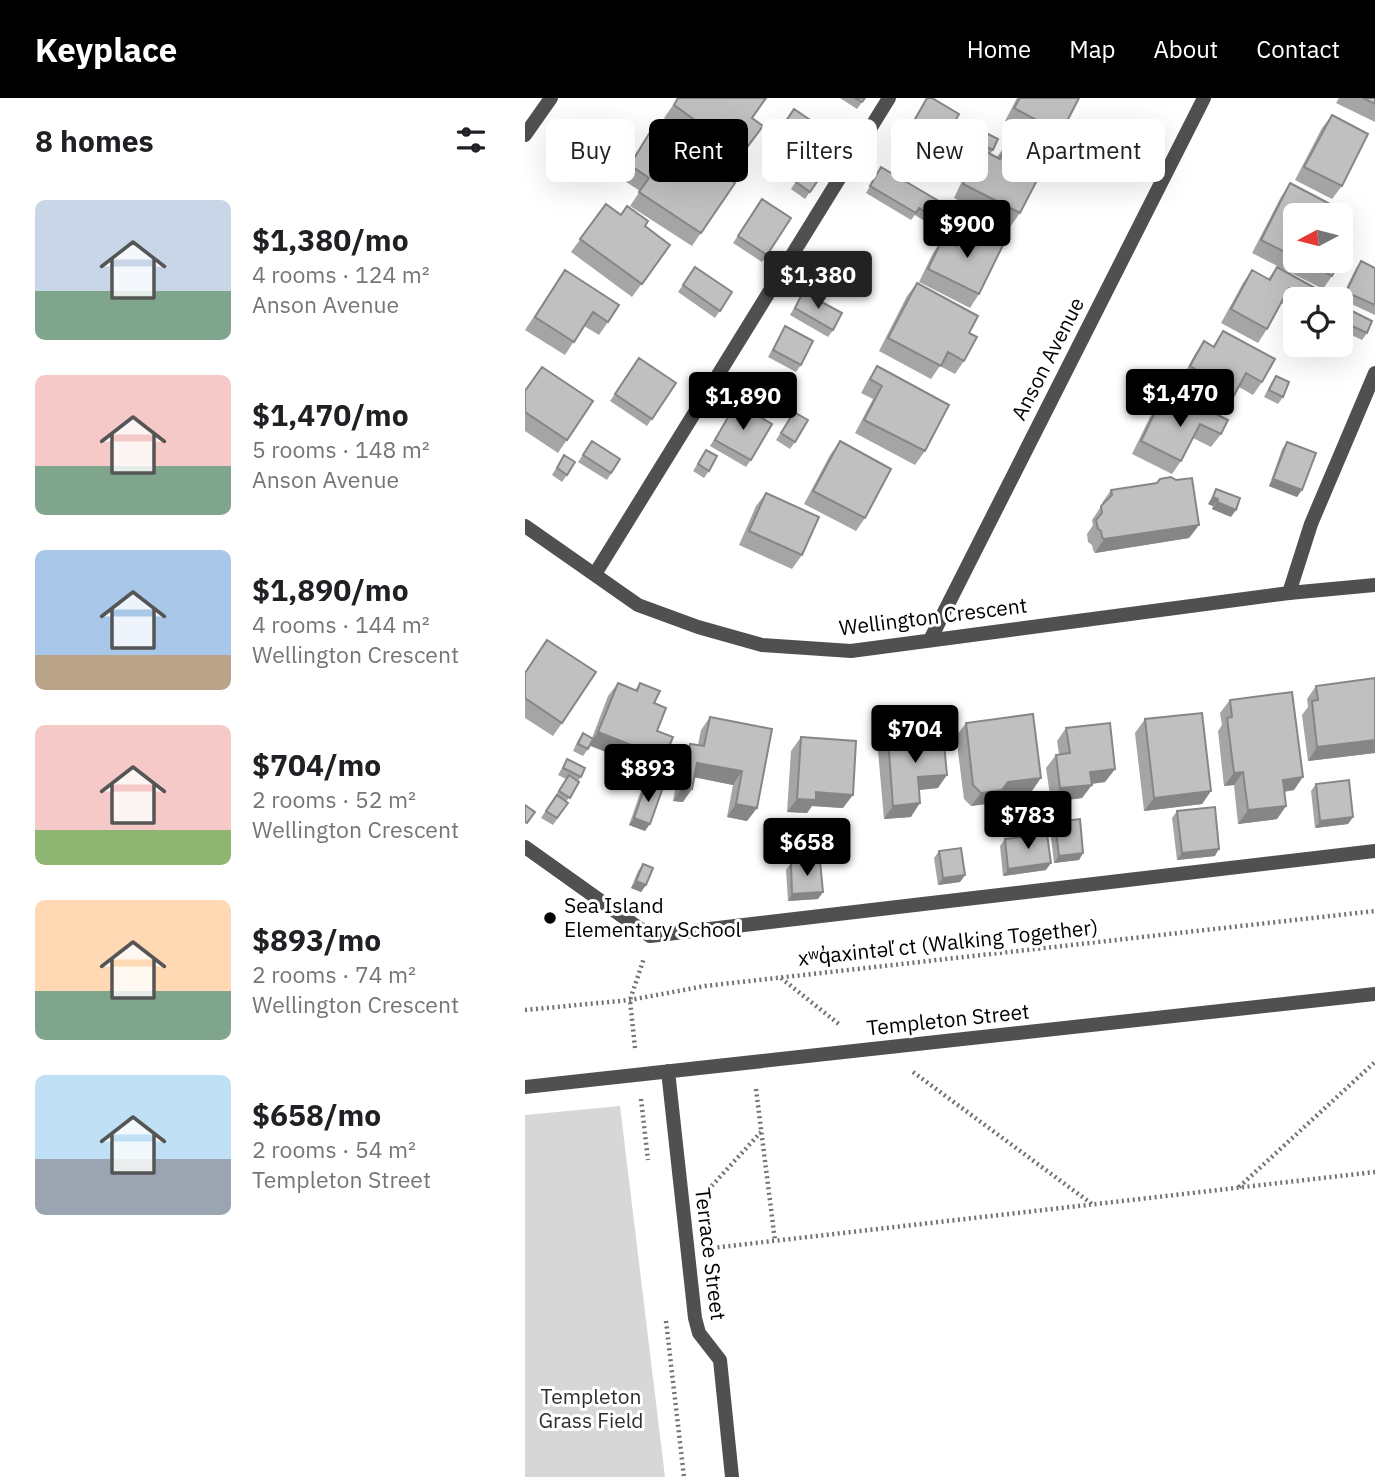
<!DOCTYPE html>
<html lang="en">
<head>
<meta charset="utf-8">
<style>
	:root { --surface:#fff; --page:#f2f2f2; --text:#202124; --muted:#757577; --accent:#000 }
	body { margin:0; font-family:"IBM Plex Sans",sans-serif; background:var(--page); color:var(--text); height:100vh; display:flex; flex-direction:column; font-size:26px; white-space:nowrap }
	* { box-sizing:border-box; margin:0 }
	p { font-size:23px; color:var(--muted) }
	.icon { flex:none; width:38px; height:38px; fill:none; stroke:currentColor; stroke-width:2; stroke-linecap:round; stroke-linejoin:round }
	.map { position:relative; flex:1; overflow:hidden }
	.details { display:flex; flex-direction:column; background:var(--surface); width:525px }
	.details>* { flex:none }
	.guide { position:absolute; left:21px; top:21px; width:665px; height:63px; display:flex; gap:14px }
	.needle { width:46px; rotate:263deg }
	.buttons { position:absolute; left:758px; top:105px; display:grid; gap:14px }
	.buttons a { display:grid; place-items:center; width:70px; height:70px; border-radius:10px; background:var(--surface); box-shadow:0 7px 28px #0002; font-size:35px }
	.price { position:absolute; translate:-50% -60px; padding:0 16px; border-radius:7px; background:var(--accent); color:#fff; font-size:23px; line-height:46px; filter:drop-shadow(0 2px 4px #0008) }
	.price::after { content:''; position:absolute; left:50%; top:42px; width:21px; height:16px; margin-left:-10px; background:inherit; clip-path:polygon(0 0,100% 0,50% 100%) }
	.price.current { background:#222; color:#fff }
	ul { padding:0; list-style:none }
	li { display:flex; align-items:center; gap:21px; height:175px; padding:0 35px }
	li span { display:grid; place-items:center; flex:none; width:196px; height:140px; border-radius:10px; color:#555 }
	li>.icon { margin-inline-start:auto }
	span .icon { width:84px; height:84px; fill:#fffc; stroke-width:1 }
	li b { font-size:30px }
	h2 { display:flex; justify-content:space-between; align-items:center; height:84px; padding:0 35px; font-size:30px }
	.tag { padding:0 24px; border-radius:10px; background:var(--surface); box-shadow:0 7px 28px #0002; font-size:24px; line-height:63px }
	.tag.current { background:var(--accent); color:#fff }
	header { display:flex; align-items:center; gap:42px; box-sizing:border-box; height:98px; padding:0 35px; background:var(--accent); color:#fff }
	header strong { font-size:33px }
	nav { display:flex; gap:38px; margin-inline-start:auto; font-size:24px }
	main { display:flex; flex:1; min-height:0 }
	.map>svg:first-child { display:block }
</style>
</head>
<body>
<header>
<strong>Keyplace</strong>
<nav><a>Home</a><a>Map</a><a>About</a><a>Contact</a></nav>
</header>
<main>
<section class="details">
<h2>8 homes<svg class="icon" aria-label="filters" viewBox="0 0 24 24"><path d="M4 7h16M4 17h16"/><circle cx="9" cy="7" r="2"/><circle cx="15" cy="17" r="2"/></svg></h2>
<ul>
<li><span style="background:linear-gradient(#c9d6e8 65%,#7fa58c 0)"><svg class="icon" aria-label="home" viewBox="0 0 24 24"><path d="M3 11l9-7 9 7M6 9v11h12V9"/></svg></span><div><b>$1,380/mo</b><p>4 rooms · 124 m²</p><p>Anson Avenue</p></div></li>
<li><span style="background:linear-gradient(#f6c9c9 65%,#7fa58c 0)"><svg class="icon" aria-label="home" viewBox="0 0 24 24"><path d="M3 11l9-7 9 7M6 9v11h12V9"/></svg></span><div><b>$1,470/mo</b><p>5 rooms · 148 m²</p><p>Anson Avenue</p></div></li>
<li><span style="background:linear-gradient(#a9c7e8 75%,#b9a48a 0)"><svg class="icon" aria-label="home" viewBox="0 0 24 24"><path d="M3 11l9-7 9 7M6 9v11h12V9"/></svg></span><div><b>$1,890/mo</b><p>4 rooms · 144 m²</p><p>Wellington Crescent</p></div></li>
<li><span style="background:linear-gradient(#f6c9c9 75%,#8fb573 0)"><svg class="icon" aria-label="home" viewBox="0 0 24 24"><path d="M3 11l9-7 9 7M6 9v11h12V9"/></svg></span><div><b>$704/mo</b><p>2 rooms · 52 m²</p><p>Wellington Crescent</p></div></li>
<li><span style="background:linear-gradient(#ffd9b3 65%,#7fa58c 0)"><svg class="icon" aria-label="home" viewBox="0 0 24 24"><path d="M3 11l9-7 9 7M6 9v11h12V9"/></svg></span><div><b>$893/mo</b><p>2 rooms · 74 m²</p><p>Wellington Crescent</p></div></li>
<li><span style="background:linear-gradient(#bfe0f5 60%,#9aa5b1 0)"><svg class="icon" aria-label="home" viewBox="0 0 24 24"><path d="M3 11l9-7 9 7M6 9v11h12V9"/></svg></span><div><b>$658/mo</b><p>2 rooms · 54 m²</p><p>Templeton Street</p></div></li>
</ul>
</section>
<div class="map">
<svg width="850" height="1379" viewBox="0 0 850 1379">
	<rect width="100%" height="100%" fill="#fff"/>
	<path fill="#d7d7d7" d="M95 1008 140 1379H0V1017Z"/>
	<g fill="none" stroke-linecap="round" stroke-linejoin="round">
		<path stroke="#727272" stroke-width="4.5" stroke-dasharray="2 3.5" stroke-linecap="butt" d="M256 880 315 927
			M0 912 105 902 180 888 850 813
			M110 950 105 902 119 860
			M388 974 567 1106
			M231 991 250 1143
			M116 1001 123 1062
			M714 1089 850 964
			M183 1092 236 1034
			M187 1150 850 1074
			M141 1223 159 1379"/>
		<path stroke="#505050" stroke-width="14" d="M70 476 364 0
			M764 495 786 426 850 275
			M0 749 125 838 850 753"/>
		<path stroke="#505050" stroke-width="14" d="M0 37 26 0
			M0 428 113 507 173 529 237 547 326 553 764 495 850 487
			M405 542 679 0
			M143 973 170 1220 174 1235 195 1262 207 1379
			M0 989 850 896"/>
	</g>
	<path fill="#a5a5a5" d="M153 0 227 20 238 28 208 70 139 20Z
		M315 0H340L332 11Z
		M402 0 420 41 415 48 384 30Z
		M492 0H554L536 35 526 49 480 23Z
		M814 0H850V24L811 5Z
		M269 11 300 32 279 63 248 42Z
		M807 17 817 88 807 101 770 82 797 30Z
		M127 31 210 85 167 148 105 108 115 93 95 80Z
		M453 31 468 52 465 56 472 59 482 45 495 115 485 129 429 100 446 64 453 54 443 49 448 38Z
		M285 62 300 72 280 101 266 91Z
		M356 69 416 123 411 130 390 117 386 122 341 95Z
		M765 85 770 117V163H815L807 178 798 191 727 155 756 99Z
		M237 101 266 120 237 164 208 145Z
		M81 106 96 117 120 128 145 147 107 199 46 154Z
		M441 128 454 196 445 210 394 184 408 155 417 142 429 147Z
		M836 163 850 170V217L816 201 831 170Z
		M170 169 207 194 190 220 153 194Z
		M752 169 784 201H770V212L756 205 742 231 733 245 696 225 718 185 727 172 743 181Z
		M31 185 83 224 74 237 59 228 40 257 0 232Z
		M392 185 444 235 439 263 430 276 415 268 406 281 354 253 382 198Z
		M278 194 308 232 303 239 265 217Z
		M816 211 842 235 837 242 816 232Z
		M260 228 276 267 271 274 243 259Z
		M698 233 737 284 728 297 714 289 706 303 697 317 661 297 666 287 656 282 670 256 679 243 688 248Z
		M114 260 151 285 122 328 85 303Z
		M352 268 400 353 390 367 330 335 348 301 336 295 343 282Z
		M751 278 758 299 753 306 739 299 746 285Z
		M0 293 68 303 33 355 0 333Z
		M665 303 696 336 686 349 668 340 656 363 647 376 607 356 625 319 634 306 655 317Z
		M211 305 226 362 221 369 185 348Z
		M269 314 270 344 265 351 251 342Z
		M67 343 95 361 82 382 53 364Z
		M315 343 340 420 331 433 279 406 305 357Z
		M762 344 772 399 744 388 757 351Z
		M181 352 184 373 179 380 168 373Z
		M39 357 42 377 37 384 27 377Z
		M691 391 706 419 687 411 688 408 683 406Z
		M586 392 674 427 664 440 570 455 568 452 567 447 563 444 562 436 568 427 567 422 577 407V405Z
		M241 395 277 457 267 471 214 447 231 408Z
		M0 574 37 625 28 638 0 620Z
		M850 580V655L783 663 777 617 783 609 782 601 791 588Z
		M93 585 110 592 115 585 129 605 134 672 125 685 113 680 117 668 65 648 58 658 48 653 53 642 58 635 67 640 83 598Z
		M705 602 769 692 759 694 761 708 752 721 713 726 709 687 699 688 693 633 697 627 695 615Z
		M185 619 247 631 232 710 222 723 202 719 208 687 169 679 158 704 148 703 156 659 165 646 173 647 176 632Z
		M620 621 686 693 677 706 619 713 610 635Z
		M441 625 507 693 474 697 468 705 446 708 439 701 431 638Z
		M541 630 590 671 580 684 567 686 557 700 526 704 521 670 531 657 534 656 532 643Z
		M276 639 318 710 287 708 282 715 262 714 266 653Z
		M363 640 413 690 394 692 386 719 359 721 353 653Z
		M42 661 56 679 53 683 54 684 41 704 43 705 28 727 16 720 41 681 33 677Z
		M121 686 120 733 104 727 116 693Z
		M791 686 828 719 823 726 790 730 786 693Z
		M652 713 690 758 652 762 647 720Z
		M530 724 558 755 554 762 529 765 525 731Z
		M480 741 521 772 478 778 475 748Z
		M414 753 440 777 435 784 413 787 409 760Z
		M266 765 298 794 293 801 263 803 261 772Z
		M118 766 121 787 116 794 106 790 113 773Z"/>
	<path fill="#868686" d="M748 381 777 392 772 399 744 388Z
		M688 399 693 401 688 408 683 406Z
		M692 404 711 412 706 419 687 411Z
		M674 427 664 440 570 455 579 441Z
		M73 634 127 655 117 668 64 647Z
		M850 642V655L783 663 792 649Z
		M172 665 217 673 208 687 163 678Z
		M122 667 134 672 125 685 113 680Z
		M590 671 580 684 556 687 565 674Z
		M718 674 709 687 699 688 709 675Z
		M422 677 413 690 383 693 393 679Z
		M778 679 769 692 748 695 758 682Z
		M516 680 507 693 474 697 483 684Z
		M567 687 557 700 526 704 535 690Z
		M158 689 167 691 158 704 148 703Z
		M477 692 468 705 446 708 456 695Z
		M686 693 677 706 619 713 629 700Z
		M291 694 328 697 318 710 287 708 282 715 262 714 272 701Z
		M395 705 386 719 359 721 368 708Z
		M211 706 232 710 222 723 202 719Z
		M761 708 752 721 713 726 723 712Z
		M828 719 823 726 790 730 795 723Z
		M109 720 125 726 120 733 104 727Z
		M694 751 690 758 652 762 657 755Z
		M558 755 554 762 529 765 534 758Z
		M526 765 521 772 478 778 483 771Z
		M440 777 435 784 413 787 418 780Z
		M111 783 121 787 116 794 106 790Z
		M298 794 293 801 263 803 267 796Z"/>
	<path fill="#c0c0c0" stroke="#868686" stroke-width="2" d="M153 0H241L227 20 238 28 217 56 149 7Z
		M330 0H340L337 4Z
		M402 0H407L434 16 420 41 389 23Z
		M495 0H554L536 35 489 10Z
		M838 0H850V6Z
		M269 11 300 32 284 56 253 35Z
		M807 17 843 36 817 88 779 69Z
		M127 31 210 85 176 135 114 94 124 80 105 67Z
		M453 31 473 41 468 52 448 42Z
		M482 45 521 65 495 115 438 86 456 51 475 61Z
		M285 62 300 72 285 94 271 84Z
		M356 69 424 109 416 123 394 110 391 115 345 88Z
		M765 85 805 106 800 117H770V159L736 142Z
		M237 101 266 120 242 157 213 138Z
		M81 106 96 117 102 108 123 123 120 128 145 147 117 186 55 141Z
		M441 128 478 147 454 196 403 171 417 142 431 148Z
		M816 145 822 148 816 161Z
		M778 163H815L807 178Z
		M836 163 850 170V207L821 194Z
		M170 169 207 194 195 213 158 187Z
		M752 169 790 190 784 201 764 190 742 231 706 211 727 172 745 182Z
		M40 172 94 207 83 224 68 214 49 244 10 219Z
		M392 185 453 218 444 235 452 239 439 263 423 254 416 268 363 240Z
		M278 194 317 215 308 232 270 210Z
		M817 208 847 223 842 235 816 223V212Z
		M260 228 288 243 276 267 248 252Z
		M698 233 750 261 737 284 721 275 706 303 670 284 675 274 665 268 679 243 689 249Z
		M114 260 151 285 127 321 90 296Z
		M352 268 424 307 400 353 339 322 357 288 345 281Z
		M17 269 68 303 42 342 0 314V293Z
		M751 278 764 284 758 299 744 292Z
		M665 303 703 322 696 336 675 326 656 363 616 343 634 306 658 318Z
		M211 305 247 326 226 362 190 342Z
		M269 314 283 322 270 344 256 335Z
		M67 343 95 361 86 375 58 357Z
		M315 343 366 371 340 420 288 393Z
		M762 344 791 355 777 392 748 381Z
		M181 352 192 358 184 373 173 366Z
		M39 357 50 364 42 377 32 370Z
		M646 379 651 382 667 380 674 427 579 441 577 439 576 433 573 431 571 422 577 415 576 408 587 397 586 392 632 385 635 381Z
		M691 391 715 400 711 412 692 404 693 401 688 399Z
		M241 395 294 419 277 457 224 433Z
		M22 542 71 574 37 625 0 600V575Z
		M850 580V642L792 649 787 603 793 602 791 588Z
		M93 585 112 593 115 585 135 593 129 605 141 610 132 633 148 639 134 672 122 667 127 655 73 634Z
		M767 594 778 679 758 682 761 708 723 712 718 674 709 675 702 620 707 619 705 602Z
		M677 615 686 693 629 700 620 621Z
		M508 616 516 680 483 684 477 692 456 695 448 687 441 625Z
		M185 619 247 631 232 710 211 706 217 673 172 665 167 691 158 689 165 646 179 648Z
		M585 625 590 671 565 674 567 687 535 690 531 657 545 655 541 630Z
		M58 635 68 641 63 651 53 646Z
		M418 635 422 677 393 679 395 705 368 708 363 640Z
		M276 639 331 643 328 697 291 694V702L272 701Z
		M42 661 60 670 56 679 38 670Z
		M44 677 54 684 45 700 34 693Z
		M824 682 828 719 795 723 791 686Z
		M121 686 137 692 125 726 109 720Z
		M32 697 43 705 32 720 21 713Z
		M0 707 10 714 2 725 0 724Z
		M690 709 694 751 657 755 652 713Z
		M555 721 558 755 534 758 530 724Z
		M522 736 526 765 483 771 480 741Z
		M436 750 440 777 418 780 414 753Z
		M295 763 298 794 267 796 266 765Z
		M118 766 128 770 121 787 111 783Z"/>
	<circle fill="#000" stroke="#fff" stroke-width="2.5" cx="25" cy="820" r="7"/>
	<g text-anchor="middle" stroke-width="6" stroke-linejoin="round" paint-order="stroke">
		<g font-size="21" fill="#000" stroke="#fff">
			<text transform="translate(523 261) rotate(-63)" y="7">Anson Avenue</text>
			<text transform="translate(408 519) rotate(-7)" y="7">Wellington Crescent</text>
			<text transform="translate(423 845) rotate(-6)" y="7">xʷq̓axintəl̕ ct (Walking Together)</text>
			<text transform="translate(423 922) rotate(-6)" y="7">Templeton Street</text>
			<text transform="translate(185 1156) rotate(83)" y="7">Terrace Street</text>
		</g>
		<g font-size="21" fill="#000" stroke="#fff" text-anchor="start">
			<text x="39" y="815">Sea Island<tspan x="39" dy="24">Elementary School</tspan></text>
		</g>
		<g font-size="21" fill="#2e2e2e" stroke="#fff">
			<text x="66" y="1306">Templeton<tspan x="66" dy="24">Grass Field</tspan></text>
		</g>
	</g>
</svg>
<div class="buttons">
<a><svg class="needle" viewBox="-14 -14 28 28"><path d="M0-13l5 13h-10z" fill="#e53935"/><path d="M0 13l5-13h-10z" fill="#757577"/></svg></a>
<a><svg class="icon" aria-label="locate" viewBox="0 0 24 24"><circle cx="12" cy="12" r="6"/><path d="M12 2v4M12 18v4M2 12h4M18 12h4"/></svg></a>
</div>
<b class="price" style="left:442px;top:162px">$900</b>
<b class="price current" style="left:293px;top:213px">$1,380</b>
<b class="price" style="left:655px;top:331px">$1,470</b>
<b class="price" style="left:218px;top:334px">$1,890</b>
<b class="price" style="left:390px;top:667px">$704</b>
<b class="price" style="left:123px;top:706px">$893</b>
<b class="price" style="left:503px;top:753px">$783</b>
<b class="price" style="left:282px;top:780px">$658</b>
<div class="guide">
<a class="tag">Buy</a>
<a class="tag current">Rent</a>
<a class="tag">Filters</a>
<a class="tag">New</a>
<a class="tag">Apartment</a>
</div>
</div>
</main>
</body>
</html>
